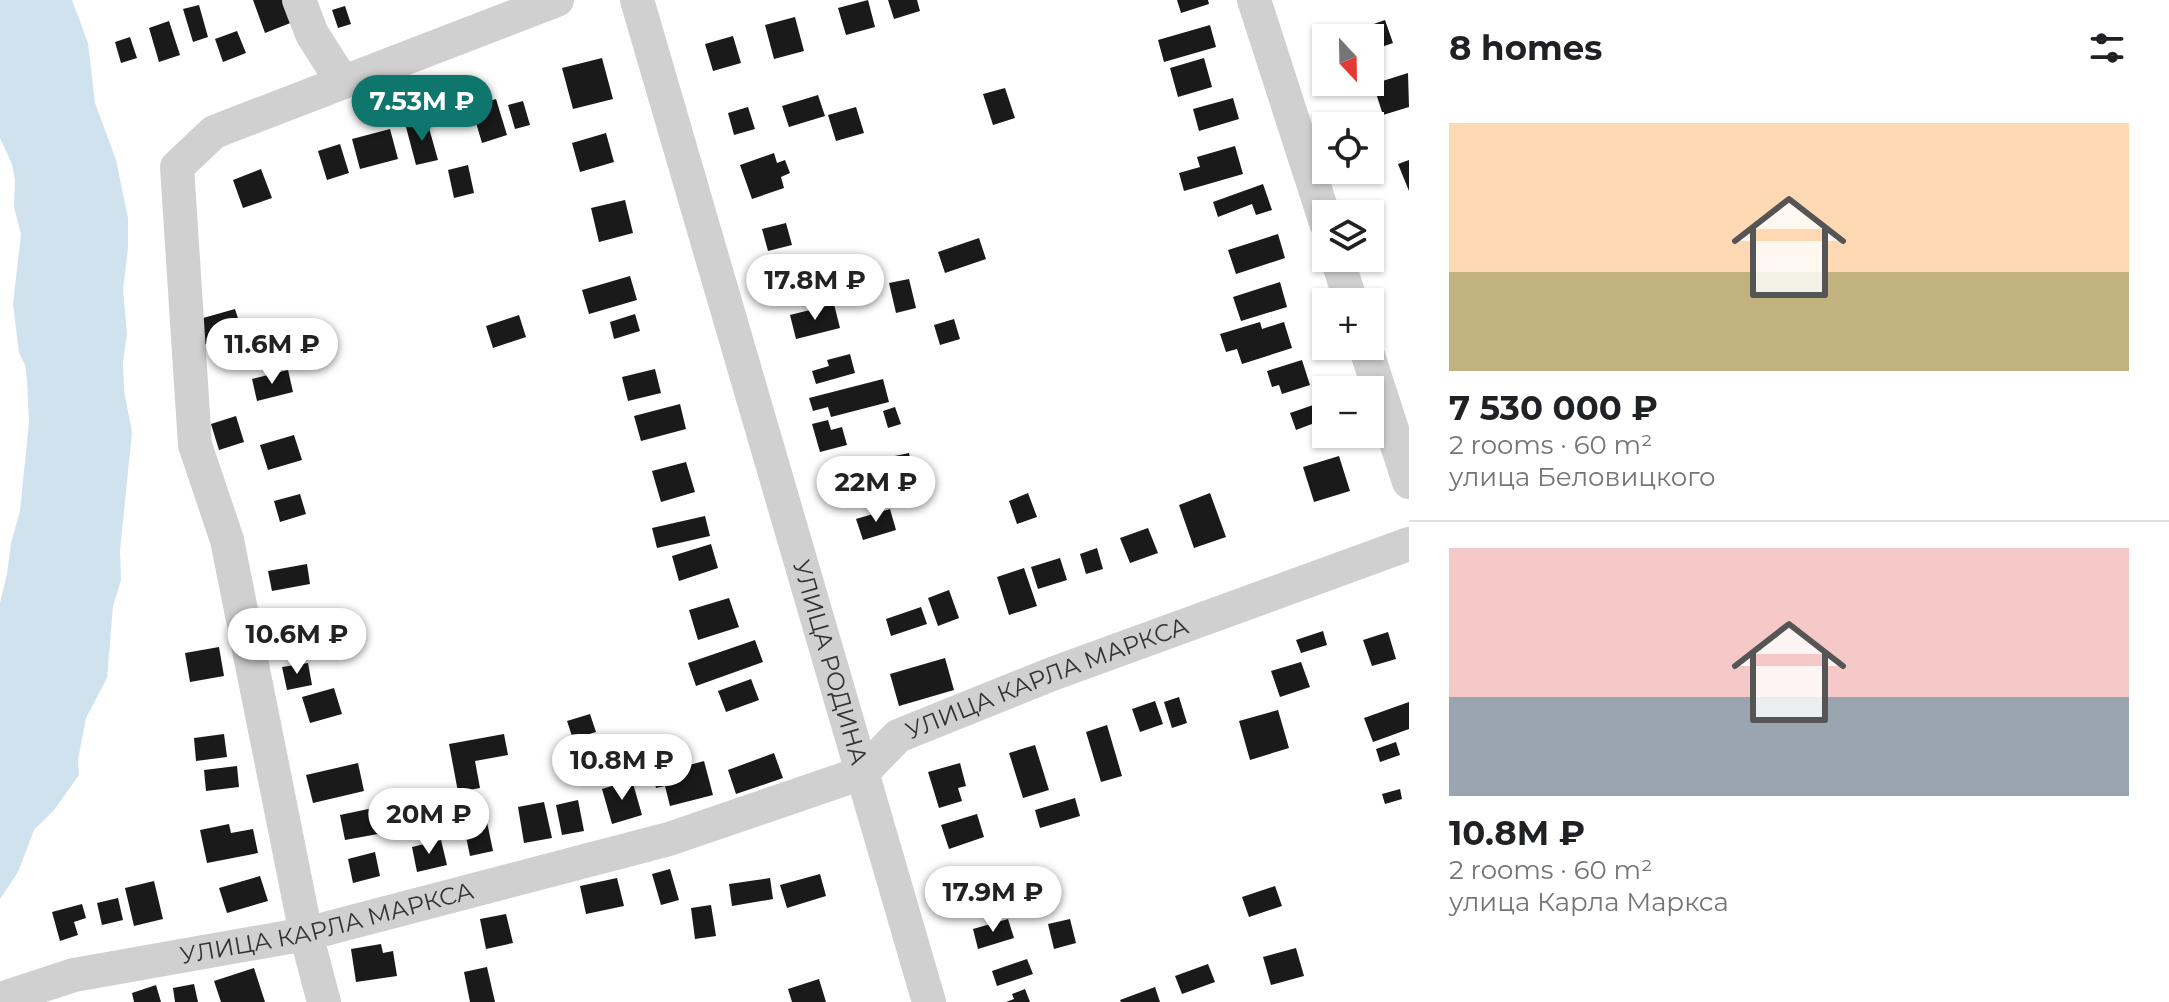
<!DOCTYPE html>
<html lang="en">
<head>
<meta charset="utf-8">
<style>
	:root { --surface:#fff; --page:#f2f2f2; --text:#202124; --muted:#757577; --line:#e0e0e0; --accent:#0f766e }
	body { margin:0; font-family:Montserrat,sans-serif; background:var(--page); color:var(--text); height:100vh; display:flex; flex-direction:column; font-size:30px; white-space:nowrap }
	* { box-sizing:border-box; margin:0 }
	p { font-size:26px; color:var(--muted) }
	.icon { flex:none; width:44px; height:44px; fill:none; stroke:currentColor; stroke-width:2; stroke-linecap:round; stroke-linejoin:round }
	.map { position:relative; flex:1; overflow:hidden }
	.side { display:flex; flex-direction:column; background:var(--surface); width:760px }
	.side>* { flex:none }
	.needle { width:52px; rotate:158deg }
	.tools { position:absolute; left:1312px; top:24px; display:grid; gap:16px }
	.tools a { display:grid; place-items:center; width:72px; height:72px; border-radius:0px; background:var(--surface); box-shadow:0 2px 6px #0004; font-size:40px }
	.price { position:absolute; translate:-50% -68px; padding:0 18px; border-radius:28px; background:#fff; color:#222; font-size:26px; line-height:52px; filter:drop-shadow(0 2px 4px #0008) }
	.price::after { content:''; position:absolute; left:50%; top:48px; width:24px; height:18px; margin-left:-12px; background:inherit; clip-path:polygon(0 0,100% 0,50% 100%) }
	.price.current { background:var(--accent); color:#fff }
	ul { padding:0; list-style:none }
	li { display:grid; align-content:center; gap:16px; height:424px; padding:0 40px }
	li+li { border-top:2px solid var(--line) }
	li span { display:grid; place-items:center; height:248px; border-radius:0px; color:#555 }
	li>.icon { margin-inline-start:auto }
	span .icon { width:144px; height:144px; fill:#fffc; stroke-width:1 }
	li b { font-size:34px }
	h2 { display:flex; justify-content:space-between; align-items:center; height:96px; padding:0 40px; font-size:34px }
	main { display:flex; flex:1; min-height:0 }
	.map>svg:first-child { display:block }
</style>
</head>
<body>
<main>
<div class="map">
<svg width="1409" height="1002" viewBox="0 0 1409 1002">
	<rect width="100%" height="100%" fill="#fff"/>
	<path fill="#cfe2ee" d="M0 0H72L88 43 95 103 116 160 128 218V248L123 290 127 334 123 362 124 391 132 432 120 551 121 580 113 606 107 678 86 718 78 760 79 775 54 810 34 830 18 872 0 899V603L7 574 11 543 20 511 29 422 27 380 25 365 19 353 13 304 21 234 14 207 15 179 12 164 0 138Z"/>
	<path fill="#1a1a1a" d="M253 0H285L293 22 265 33Z
		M868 0 875 27 846 35 838 8Z
		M888 0H917L920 11 894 19Z
		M1177 0H1208L1209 4 1181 13Z
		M199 5 208 37 193 42 183 9Z
		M345 6 351 24 338 28 332 10Z
		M795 17 804 51 774 59 765 25Z
		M1385 20 1393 43 1370 51V38H1360L1357 30Z
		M169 21 180 55 159 62 149 28Z
		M1210 25 1216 47 1164 62 1158 40Z
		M237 31 246 53 223 62 215 39Z
		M733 36 741 63 713 71 705 44Z
		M130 37 137 58 121 63 115 42Z
		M602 58 613 99 573 109 562 68Z
		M1204 58 1212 87 1178 97 1170 68Z
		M1408 73 1409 107 1383 115 1373 84Z
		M1005 88 1015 118 993 125 983 94Z
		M818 95 825 116 789 127 782 106Z
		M1233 98 1239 119 1199 131 1193 109Z
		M496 99 507 135 482 143 471 106Z
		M523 101 530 125 515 129 508 105Z
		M748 107 755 129 734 135 728 113Z
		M856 107 864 133 836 141 828 115Z
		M427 121 438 160 416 165 406 127Z
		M390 129 398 159 360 169 352 139Z
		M606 133 614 162 580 172 572 143Z
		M340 144 349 173 327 180 318 151Z
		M1235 146 1243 174 1184 191 1179 173 1200 167 1197 157Z
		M774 153 777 163 785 160 790 173 781 177 784 188 752 199 740 165Z
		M1409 160V191L1398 164Z
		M468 165 474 193 454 198 448 170Z
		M261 169 272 198 243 208 233 180Z
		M1263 184 1272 210 1256 215 1252 204 1218 217 1213 202Z
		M625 200 633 233 599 242 591 208Z
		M786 223 792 245 768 251 762 229Z
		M1278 234 1285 258 1236 274 1228 250Z
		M979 238 986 259 945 273 938 252Z
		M807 261 812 281 779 291 774 271Z
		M630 276 637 300 589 314 582 290Z
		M909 279 916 308 896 313 889 283Z
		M1280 282 1287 307 1241 321 1233 297Z
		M834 304 840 328 796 339 790 315Z
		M235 309 243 334 203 345 196 320Z
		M635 314 640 331 614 339 610 322Z
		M519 315 526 337 493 348 486 326Z
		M954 319 960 339 940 345 934 325Z
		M1260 322 1262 329 1284 322 1292 348 1242 364 1237 349 1226 352 1220 334Z
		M850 354 855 373 816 384 812 371 829 366 827 360Z
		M1302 360 1310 385 1282 394 1279 385 1272 387 1267 371Z
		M655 369 661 393 628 401 622 377Z
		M288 370 293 392 257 401 252 379Z
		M883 379 889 402 831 417 828 407 813 411 809 398Z
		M1319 403 1325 419 1296 430 1290 413Z
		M680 404 686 429 641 441 634 416Z
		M895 407 901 424 888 428 883 411Z
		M236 416 244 442 219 450 211 424Z
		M828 420 831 430 842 427 847 445 820 452 812 424Z
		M294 435 302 460 268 470 260 445Z
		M909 453 913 471 880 479 876 460Z
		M1339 456 1350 491 1314 502 1303 467Z
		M686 462 695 492 661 502 652 471Z
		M1028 493 1037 517 1017 524 1009 501Z
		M1210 493 1226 537 1194 548 1179 505Z
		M300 494 306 514 280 522 274 501Z
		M890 509 896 530 863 540 856 519Z
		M705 516 710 536 657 548 652 528Z
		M1148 528 1158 553 1130 563 1120 538Z
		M711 544 718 568 679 581 672 556Z
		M1097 548 1103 569 1086 574 1080 554Z
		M1060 558 1067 580 1038 589 1031 567Z
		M307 564 310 584 272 591 268 571Z
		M1024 568 1037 606 1009 615 997 577Z
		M949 590 959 618 938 626 928 598Z
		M729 598 739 627 698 640 689 610Z
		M921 607 927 624 891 636 886 619Z
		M318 611 324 635 277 646 271 622Z
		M1323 631 1327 645 1301 653 1296 640Z
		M1388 632 1396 659 1372 666 1363 640Z
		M755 640 763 662 696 686 688 663Z
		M219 647 224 676 190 682 185 653Z
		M945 658 954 690 899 706 890 674Z
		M1301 662 1310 687 1280 697 1271 671Z
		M308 663 312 685 287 690 282 667Z
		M751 679 759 700 726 712 718 691Z
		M334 688 342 714 310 723 302 697Z
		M1179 697 1187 723 1172 728 1164 702Z
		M1155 701 1163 724 1140 732 1132 709Z
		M1409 702V729L1373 742 1364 718Z
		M1278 710 1289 748 1250 760 1239 721Z
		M590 714 596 732 573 739 567 721Z
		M1107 725 1122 776 1101 782 1086 732Z
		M224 734 227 757 196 761 194 738Z
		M504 734 508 755 475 761 480 788 458 792 449 744Z
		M1396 742 1400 755 1380 762 1376 749Z
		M1035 745 1049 790 1023 798 1009 753Z
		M774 753 783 778 736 794 728 770Z
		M704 761 713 795 670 806 665 786 656 788 653 775Z
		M358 763 364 791 313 803 306 775Z
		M960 763 966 786 958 788 962 801 939 808 928 772Z
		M237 766 239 787 206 791 204 770Z
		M632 780 642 815 612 824 602 789Z
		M1400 789 1402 799 1385 804 1382 794Z
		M1075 798 1080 816 1040 828 1035 810Z
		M578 800 584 831 562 835 556 805Z
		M544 802 552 838 524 843 518 807Z
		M373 808 378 834 345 840 340 815Z
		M977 814 984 837 949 849 941 825Z
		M487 822 493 851 470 856 464 827Z
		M229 824 231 833 253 829 258 853 207 863 200 830Z
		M441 840 447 865 417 872 412 847Z
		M375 852 380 876 353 883 348 859Z
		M670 869 679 900 661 905 652 874Z
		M820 874 826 896 787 908 780 885Z
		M260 876 268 901 227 913 219 888Z
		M617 878 624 906 586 914 580 886Z
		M770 878 773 899 732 906 729 884Z
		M154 881 163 919 134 926 125 888Z
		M992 881 999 906 968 916 961 891Z
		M1275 886 1282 906 1249 917 1242 897Z
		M118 898 123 920 102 925 97 903Z
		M82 904 86 918 74 922 78 935 60 941 52 912Z
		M711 905 716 936 695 939 691 908Z
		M506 914 513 943 486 949 480 919Z
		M1008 919 1014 938 978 949 973 929Z
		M1070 919 1076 943 1054 949 1048 924Z
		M381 944 383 953 393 951 397 976 356 982 351 949Z
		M1296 948 1304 976 1271 985 1263 957Z
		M1027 959 1033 974 997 986 992 971Z
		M1208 964 1215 982 1182 994 1175 976Z
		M487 967 495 1002H470L464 972Z
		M254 968 265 1002H221L214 981Z
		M819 979 826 1002H792L788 989Z
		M194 984 198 1002H175L173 988Z
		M156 985 161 1002H134L132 993Z
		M1155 987 1160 1002H1121L1120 1000Z
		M1025 989 1030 1002H1006L1014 999 1012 994Z"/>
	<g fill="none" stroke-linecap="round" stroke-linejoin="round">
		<g stroke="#d0d0d0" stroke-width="34">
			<path d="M299 0 312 34 342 81"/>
			<path id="s1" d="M637 0 929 1002"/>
			<path d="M1254 0 1326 223"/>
			<path d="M1337 258 1351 302"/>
			<path d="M1365 346 1409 482"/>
			<path id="s2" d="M0 999 74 975 306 934 669 839 862 773 898 736 1052 674 1409 544"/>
			<path d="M324 1002 306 934 227 540 195 445 177 167 214 132 557 0"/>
		</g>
	</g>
	<g text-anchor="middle" stroke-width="8" stroke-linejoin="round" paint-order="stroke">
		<g font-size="24" fill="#333" stroke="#fff">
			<text dy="8" stroke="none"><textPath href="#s1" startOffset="690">УЛИЦА РОДИНА</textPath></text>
			<text dy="8" stroke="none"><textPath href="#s2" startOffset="1104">УЛИЦА КАРЛА МАРКСА</textPath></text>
			<text dy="8" stroke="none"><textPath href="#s2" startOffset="336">УЛИЦА КАРЛА МАРКСА</textPath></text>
		</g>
	</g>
</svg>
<div class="tools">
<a><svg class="needle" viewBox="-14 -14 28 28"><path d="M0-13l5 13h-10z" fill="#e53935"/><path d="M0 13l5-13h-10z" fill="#757577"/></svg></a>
<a><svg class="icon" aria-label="locate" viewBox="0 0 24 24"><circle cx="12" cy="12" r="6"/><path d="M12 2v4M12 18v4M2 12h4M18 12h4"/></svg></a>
<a><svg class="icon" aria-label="layers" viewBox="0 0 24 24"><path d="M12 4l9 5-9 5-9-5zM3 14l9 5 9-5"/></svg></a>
<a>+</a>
<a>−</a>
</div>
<b class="price current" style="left:422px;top:143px">7.53M ₽</b>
<b class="price" style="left:815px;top:322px">17.8M ₽</b>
<b class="price" style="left:272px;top:386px">11.6M ₽</b>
<b class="price" style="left:876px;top:524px">22M ₽</b>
<b class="price" style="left:297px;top:676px">10.6M ₽</b>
<b class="price" style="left:622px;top:802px">10.8M ₽</b>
<b class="price" style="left:429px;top:856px">20M ₽</b>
<b class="price" style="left:993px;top:934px">17.9M ₽</b>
</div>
<section class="side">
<h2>8 homes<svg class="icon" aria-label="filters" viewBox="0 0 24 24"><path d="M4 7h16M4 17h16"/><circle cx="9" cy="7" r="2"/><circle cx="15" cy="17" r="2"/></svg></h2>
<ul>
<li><span style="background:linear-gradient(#ffd9b3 60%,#c2b280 0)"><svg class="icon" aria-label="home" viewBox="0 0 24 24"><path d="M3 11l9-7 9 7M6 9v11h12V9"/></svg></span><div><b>7 530 000 ₽</b><p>2 rooms · 60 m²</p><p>улица Беловицкого</p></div></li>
<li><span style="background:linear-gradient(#f6c9c9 60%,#9aa5b1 0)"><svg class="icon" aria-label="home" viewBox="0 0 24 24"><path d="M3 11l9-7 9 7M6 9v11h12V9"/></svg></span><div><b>10.8M ₽</b><p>2 rooms · 60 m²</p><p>улица Карла Маркса</p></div></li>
</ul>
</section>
</main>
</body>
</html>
